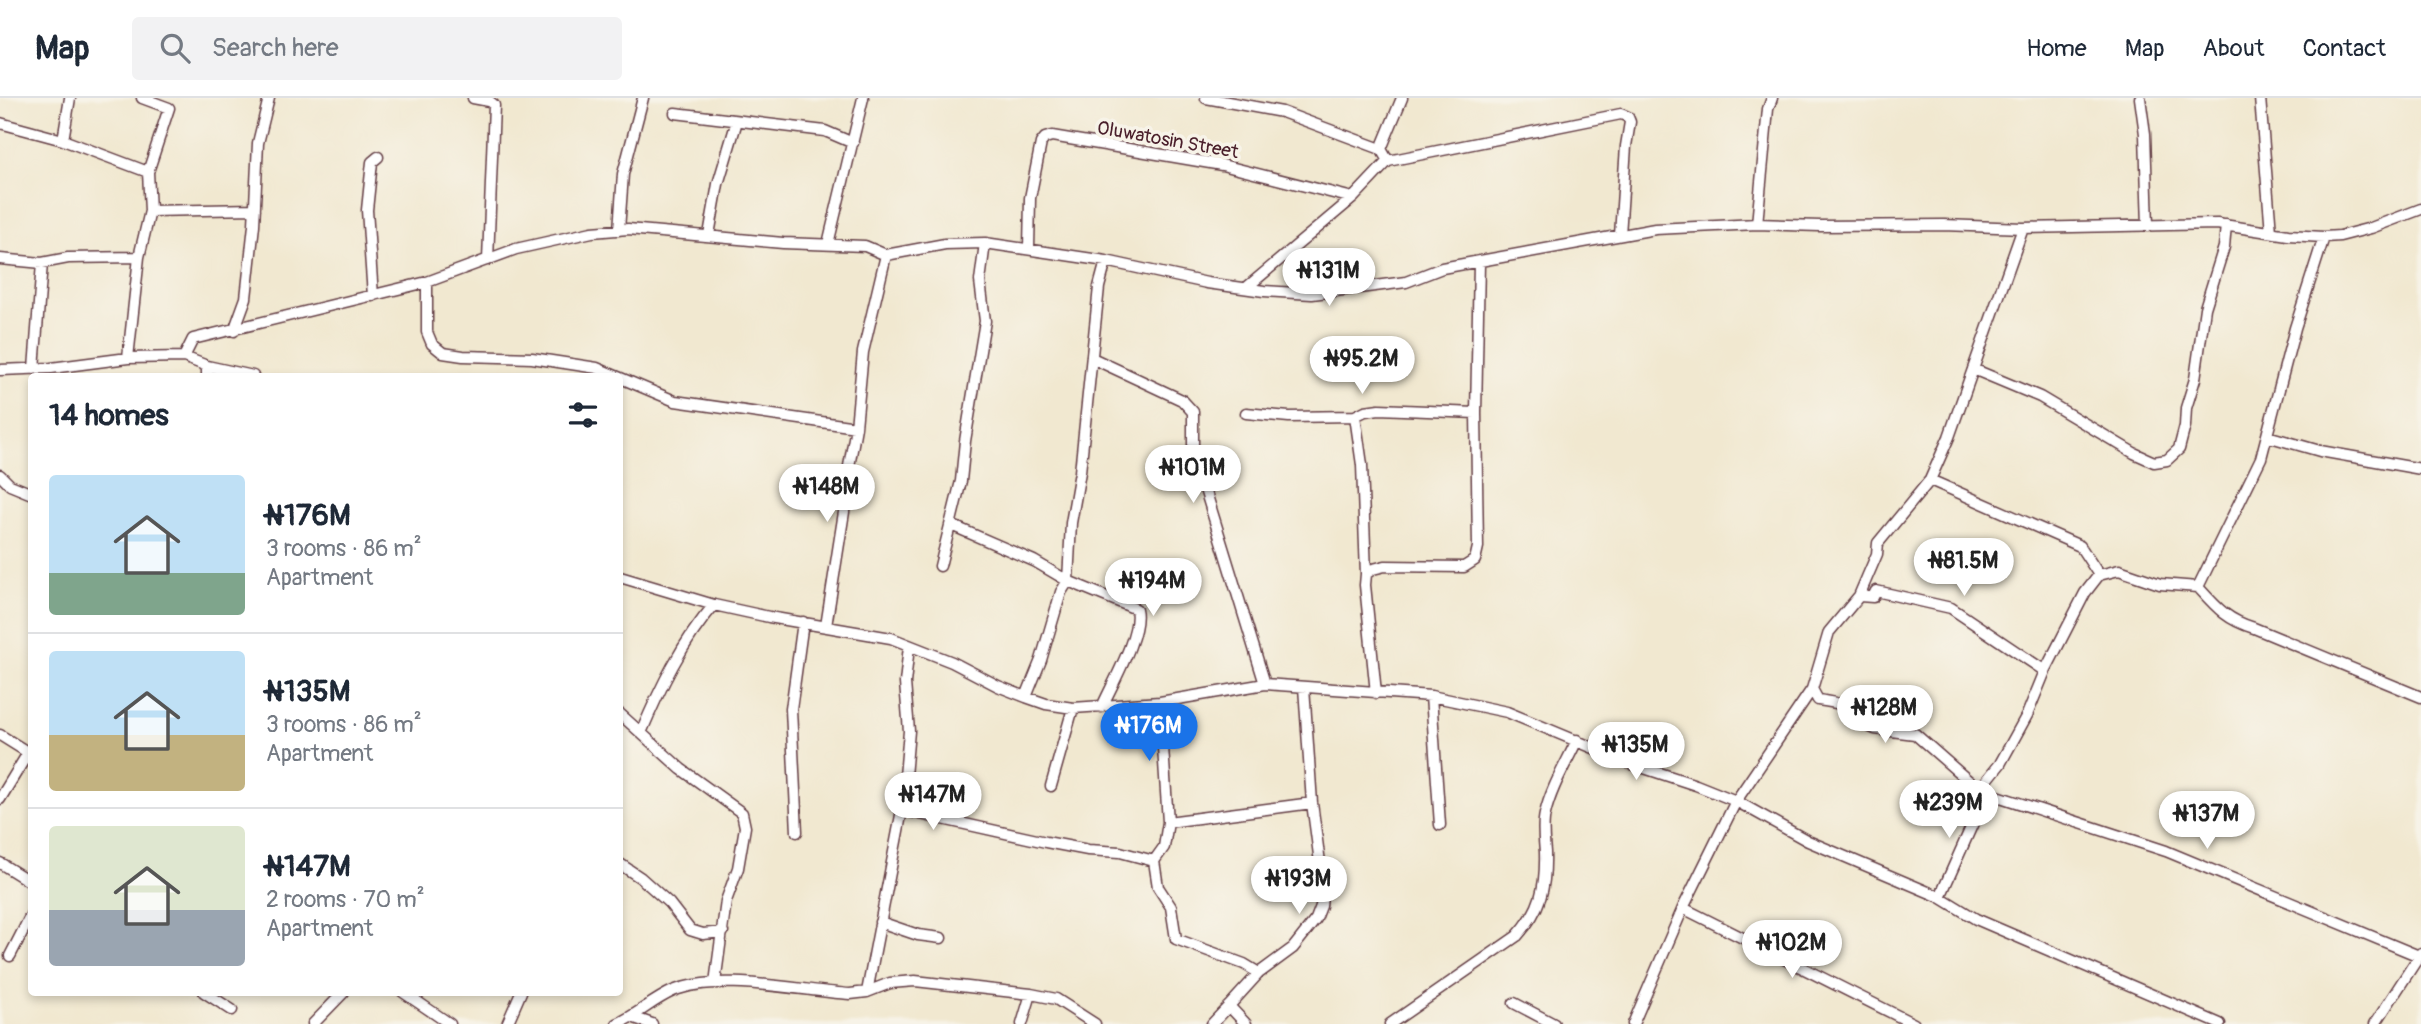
<!DOCTYPE html>
<html lang="en">
<head>
<meta charset="utf-8">
<style>
	:root { --surface:#fff; --page:#f2f2f3; --text:#1f2937; --muted:#747a83; --line:#e0e1e3; --accent:#1a73e8 }
	body { margin:0; font-family:Pangolin,sans-serif; background:var(--page); color:var(--text); height:100vh; display:flex; flex-direction:column; font-size:26px; white-space:nowrap }
	* { box-sizing:border-box; margin:0 }
	p { font-size:23px; color:var(--muted) }
	.icon { flex:none; width:38px; height:38px; fill:none; stroke:currentColor; stroke-width:2; stroke-linecap:round; stroke-linejoin:round }
	.map { position:relative; flex:1; overflow:hidden }
	.drawer { position:absolute; left:28px; top:275px; width:595px; height:623px; display:flex; flex-direction:column; background:var(--surface); border-radius:7px; box-shadow:0 4px 10px #0003 }
	.drawer>* { flex:none }
	.price { position:absolute; translate:-50% -60px; padding:0 16px; border-radius:24px; background:#fff; color:#222; font-size:23px; line-height:46px; filter:drop-shadow(0 2px 4px #0008) }
	.price::after { content:''; position:absolute; left:50%; top:42px; width:21px; height:16px; margin-left:-10px; background:inherit; clip-path:polygon(0 0,100% 0,50% 100%) }
	.price.active { background:var(--accent); color:#fff }
	ul { padding:0; list-style:none }
	li { display:flex; align-items:center; gap:21px; height:175px; padding:0 21px }
	li+li { border-top:2px solid var(--line) }
	li span { display:grid; place-items:center; flex:none; width:196px; height:140px; border-radius:7px; color:#555 }
	li>.icon { margin-inline-start:auto }
	span .icon { width:84px; height:84px; fill:#fffc; stroke-width:1 }
	li b { font-size:30px }
	h2 { display:flex; justify-content:space-between; align-items:center; height:84px; padding:0 21px; font-size:30px }
	header { display:flex; align-items:center; gap:42px; box-sizing:border-box; height:98px; padding:0 35px; background:var(--surface); border-bottom:2px solid var(--line) }
	header strong { font-size:33px }
	nav { display:flex; gap:38px; margin-inline-start:auto; font-size:24px }
	.search { width:490px; height:63px; background:var(--page); display:flex; align-items:center; gap:18px; box-sizing:border-box; padding:0 24px; border-radius:7px; color:var(--muted); font-size:26px }
	.map>svg:first-child { display:block }
</style>
</head>
<body>
<header>
<strong>Map</strong>
<div class="search"><svg class="icon" aria-label="search" viewBox="0 0 24 24"><circle cx="10" cy="10" r="6"/><path d="M15 15l6 6"/></svg>Search here</div>
<nav><a>Home</a><a>Map</a><a>About</a><a>Contact</a></nav>
</header>
<div class="map">
<svg width="2421" height="926" viewBox="0 0 2421 926">
	<rect width="100%" height="100%" fill="#f7f3e8"/>
	<filter id="ink" filterUnits="userSpaceOnUse"><feTurbulence type="fractalNoise" baseFrequency=".0143" numOctaves="2"/><feDisplacementMap in="SourceGraphic" scale="14" xChannelSelector="R" yChannelSelector="G"/><feConvolveMatrix kernelMatrix="1 2 1 2 8 2 1 2 1" color-interpolation-filters="sRGB"/></filter>
	<filter id="wash" filterUnits="userSpaceOnUse"><feTurbulence type="fractalNoise" baseFrequency=".00686" numOctaves="4" result="noise"/><feDisplacementMap in="SourceGraphic" scale="28" xChannelSelector="R" yChannelSelector="G"/><feGaussianBlur stdDeviation="1.57" result="paint"/><feColorMatrix in="noise" values="0 0 0 0 0 0 0 0 0 0 0 0 0 0 0 0 0 1.4 0 .05"/><feComposite in="paint" operator="in"/></filter>
	<g filter="url(#wash)">
		<rect width="100%" height="100%" fill="#f1e8d0"/>
	</g>
	<g filter="url(#ink)">
		<g fill="none" stroke-linecap="round" stroke-linejoin="round">
			<defs>
				<path id="minor" d="M142 0 169 10 148 74
					M473 0 489 3 494 7 488 162
					M1206 0 1282 14 1381 51 1388 63
					M2140 0 2145 36 2148 128
					M2260 0 2271 134
					M675 15 825 33 853 45
					M0 25 63 42 148 74 150 113 139 159 128 260
					M63 42 70 0
					M1381 51 1402 0
					M150 113 255 111
					M1757 126 1768 11 1772 0
					M619 132 623 76 643 0
					M709 137 718 86 737 23
					M828 146 863 0
					M1029 151 1030 100 1041 45 1045 40 1052 38 1222 67 1353 100
					M0 161 42 165 68 160 139 159
					M427 184V234L432 246 443 255 463 258 532 260 597 270 675 303 856 329 863 254 886 157
					M1246 190 1353 100 1388 63 1621 16 1628 19 1630 24 1626 48 1620 137
					M373 198 367 112 372 64 378 59
					M234 233 246 200 254 127 258 45 269 0
					M184 259 207 268V278
					M1092 260 1182 302 1193 314V352L1265 586
					M207 268 253 278
					M34 271 42 165
					M1973 271 2040 299 2134 355 2154 364 2167 362 2179 351 2185 328 2186 310 2195 281 2205 210 2224 149 2226 127
					M0 272 51 270 128 260 184 259 193 241 427 184 516 151 592 134 628 131 783 145 865 148 886 157 945 146 985 145 1106 163 1207 185 1264 193 1312 196 1406 184 1442 170 1655 131 1757 126 1820 128 1944 127 2023 130 2217 126 2288 137 2324 139 2340 138 2371 130 2421 111
					M1246 315 1289 319 1355 318 1365 313 1379 311 1476 315
					M1355 318 1362 367 1366 476
					M2267 338 2320 353 2421 371
					M0 377 10 387 32 396
					M1930 382 2080 448 2099 477
					M951 427 1034 463 1068 483 1136 511C1142 535 1112 586 1102 609
					M940 468 961 383 965 343 985 223 980 183 985 145
					M620 479 714 507 769 519 891 540 952 564 998 588 1026 599 1046 606 1073 610 1160 604 1265 586 1431 598 1507 614 1632 666 1696 687 1736 703 1808 743 1940 799 1976 821 2220 926
					M2198 489 2261 360 2295 230 2324 139
					M1859 498 1873 499 1876 493 1951 510 2045 573
					M826 528 844 414 848 374 856 329
					M909 548 905 585 909 633 902 712 1046 744 1088 752 1120 754 1154 763
					M1812 591 1818 602C1841 606 1854 605 1866 627L1875 631 1915 636 1979 692 2166 753 2419 858
					M1376 595 1365 487 1366 476 1373 471 1385 468 1464 469 1475 462 1478 449 1476 315 1479 165
					M1431 598 1440 727
					M1026 599 1041 562 1061 494 1068 483 1071 425 1080 374 1099 189 1106 163
					M1160 604 1168 724
					M620 616 681 671 742 715 745 729 738 770 726 803 715 885
					M641 635C660 590 682 544 714 507
					M0 637 32 657
					M1051 688 1073 610
					M0 701 28 655
					M797 734 791 611 803 524
					M0 765 32 785
					M620 766 641 780 669 805 690 832 703 836 723 834
					M1940 799 1973 725 1979 692 2000 666 2027 617 2045 573 2085 495 2099 477 2119 472 2160 486 2198 489C2217 510 2227 522 2254 530L2421 599
					M1683 810 1914 926
					M880 824 918 837 941 840
					M10 858 32 815
					M1259 875 1244 866 1176 841 1171 809 1158 789 1154 763 1164 749 1168 724 1312 705
					M204 894 232 912
					M403 894 450 926
					M867 894 902 712
					M1514 905 1554 926
					M1229 908 1259 875 1293 850 1316 821 1321 808 1323 787 1312 705 1304 589
					M632 919 652 926
					M313 926 344 894
					M507 926 521 894
					M617 926C637 917 653 902 673 893 718 874 801 893 850 896L867 894 890 885 915 883 1031 896 1056 901 1095 926
					M1022 926 1031 896
					M1212 926 1229 908 1246 926
					M1390 926 1517 838C1541 812 1546 789 1545 754 1544 742 1542 728 1545 716 1551 690 1566 666 1577 642
					M1633 926 1683 810 1736 703 1812 591 1829 534 1859 498 1877 456 1878 445 1930 382 1949 339 2023 130
					M2375 926 2421 855"/>
			</defs>
			<use href="#minor" stroke="#633d44" stroke-width="13"/>
			<use href="#minor" stroke="#fff" stroke-width="10"/>
		</g>
	</g>
	<g text-anchor="middle" stroke-width="7" stroke-linejoin="round" paint-order="stroke">
		<g font-size="19" fill="#4a1f2b" stroke="#f7f3e8">
			<text transform="translate(1168 41) rotate(10)" y="7">Oluwatosin Street</text>
		</g>
	</g>
</svg>
<b class="price" style="left:1329px;top:210px">₦131M</b>
<b class="price" style="left:1362px;top:298px">₦95.2M</b>
<b class="price" style="left:1193px;top:407px">₦101M</b>
<b class="price" style="left:827px;top:426px">₦148M</b>
<b class="price" style="left:1964px;top:500px">₦81.5M</b>
<b class="price" style="left:1153px;top:520px">₦194M</b>
<b class="price" style="left:1885px;top:647px">₦128M</b>
<b class="price active" style="left:1149px;top:665px">₦176M</b>
<b class="price" style="left:1636px;top:684px">₦135M</b>
<b class="price" style="left:933px;top:734px">₦147M</b>
<b class="price" style="left:1949px;top:742px">₦239M</b>
<b class="price" style="left:2207px;top:753px">₦137M</b>
<b class="price" style="left:1299px;top:818px">₦193M</b>
<b class="price" style="left:1792px;top:882px">₦102M</b>
<section class="drawer">
<h2>14 homes<svg class="icon" aria-label="filters" viewBox="0 0 24 24"><path d="M4 7h16M4 17h16"/><circle cx="9" cy="7" r="2"/><circle cx="15" cy="17" r="2"/></svg></h2>
<ul>
<li><span style="background:linear-gradient(#bfe0f5 70%,#7fa58c 0)"><svg class="icon" aria-label="home" viewBox="0 0 24 24"><path d="M3 11l9-7 9 7M6 9v11h12V9"/></svg></span><div><b>₦176M</b><p>3 rooms · 86 m²</p><p>Apartment</p></div></li>
<li><span style="background:linear-gradient(#bfe0f5 60%,#c2b280 0)"><svg class="icon" aria-label="home" viewBox="0 0 24 24"><path d="M3 11l9-7 9 7M6 9v11h12V9"/></svg></span><div><b>₦135M</b><p>3 rooms · 86 m²</p><p>Apartment</p></div></li>
<li><span style="background:linear-gradient(#dfe7d0 60%,#9aa5b1 0)"><svg class="icon" aria-label="home" viewBox="0 0 24 24"><path d="M3 11l9-7 9 7M6 9v11h12V9"/></svg></span><div><b>₦147M</b><p>2 rooms · 70 m²</p><p>Apartment</p></div></li>
</ul>
</section>
</div>
</body>
</html>
